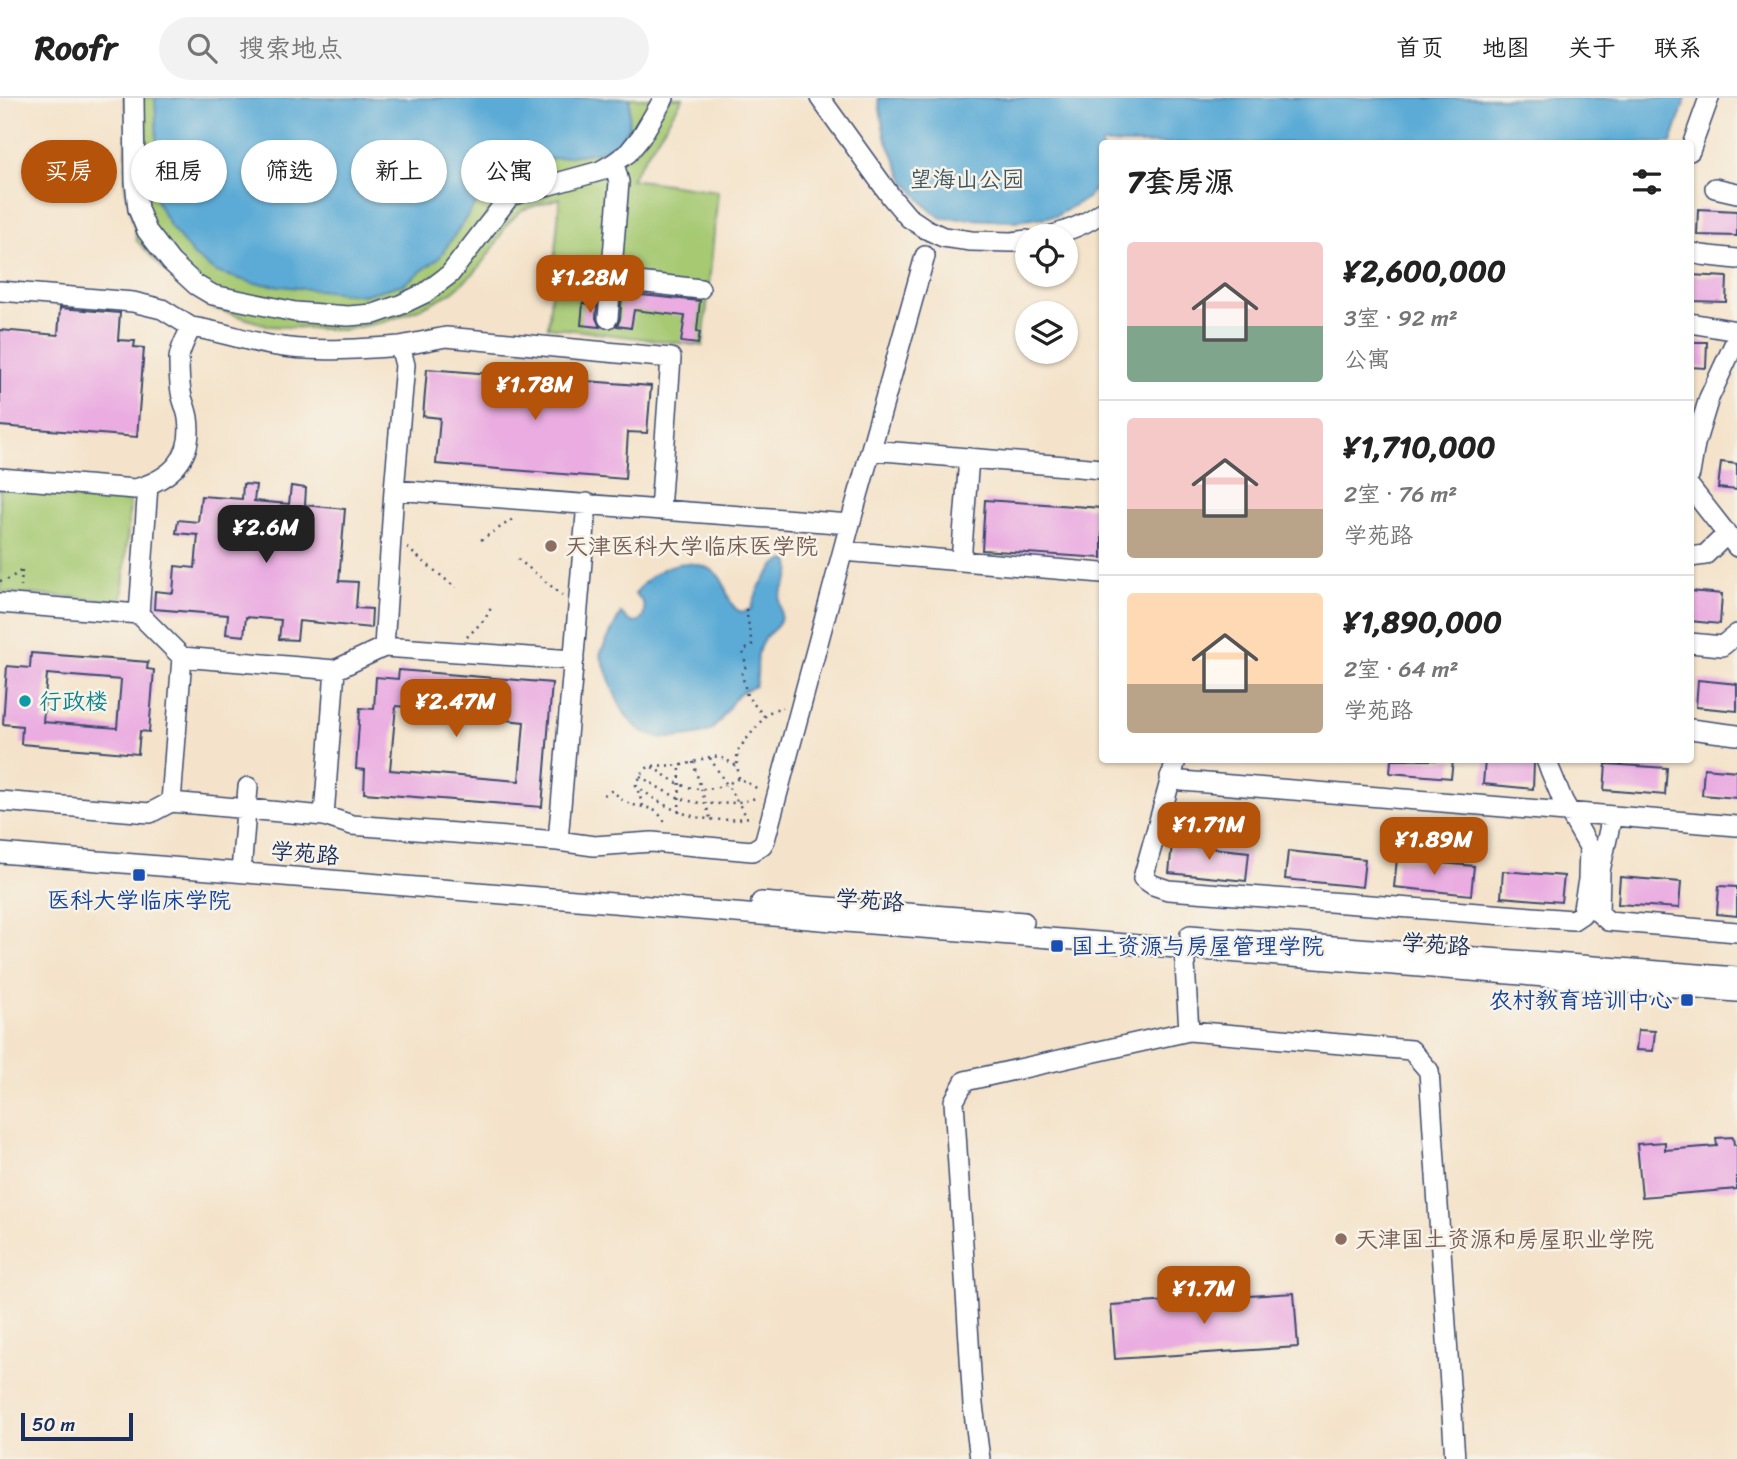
<!DOCTYPE html>
<html lang="zh">
<head>
<meta charset="utf-8">
<style>
	:root { --surface:#fff; --page:#f2f2f2; --text:#222; --muted:#767676; --line:#e0e0e0; --accent:#b45309 }
	body { margin:0; font-family:Sriracha,"LXGW WenKai TC",sans-serif; background:var(--page); color:var(--text); height:100vh; display:flex; flex-direction:column; font-size:26px; white-space:nowrap }
	* { box-sizing:border-box; margin:0 }
	p { font-size:23px; color:var(--muted) }
	.icon { flex:none; width:38px; height:38px; fill:none; stroke:currentColor; stroke-width:2; stroke-linecap:round; stroke-linejoin:round }
	.map { position:relative; flex:1; overflow:hidden }
	.details { position:absolute; left:1099px; top:42px; width:595px; height:623px; display:flex; flex-direction:column; background:var(--surface); border-radius:7px; box-shadow:0 2px 5px #0004 }
	.details>* { flex:none }
	.hud { position:absolute; left:21px; top:42px; width:665px; height:63px; display:flex; gap:14px }
	.fabs { position:absolute; left:1015px; top:126px; display:grid; gap:14px }
	.fabs a { display:grid; place-items:center; width:63px; height:63px; border-radius:50%; background:var(--surface); box-shadow:0 2px 5px #0004; font-size:35px }
	.scale { position:absolute; left:21px; bottom:18px; width:112px; box-sizing:border-box; padding-left:7px; border:4px solid #1b2f5e; border-top:0; font-size:19px; line-height:24px; white-space:nowrap; color:#1b2f5e; -webkit-text-stroke:5px #f7f3e8; paint-order:stroke }
	.price { position:absolute; translate:-50% -60px; padding:0 16px; border-radius:14px; background:var(--accent); color:#fff; font-size:23px; line-height:46px; filter:drop-shadow(0 2px 4px #0008) }
	.price::after { content:''; position:absolute; left:50%; top:42px; width:21px; height:16px; margin-left:-10px; background:inherit; clip-path:polygon(0 0,100% 0,50% 100%) }
	.price.selected { background:#222; color:#fff }
	ul { padding:0; list-style:none }
	li { display:flex; align-items:center; gap:21px; height:175px; padding:0 28px }
	li+li { border-top:2px solid var(--line) }
	li span { display:grid; place-items:center; flex:none; width:196px; height:140px; border-radius:7px; color:#555 }
	li>.icon { margin-inline-start:auto }
	span .icon { width:84px; height:84px; fill:#fffc; stroke-width:1 }
	li b { font-size:30px }
	h2 { display:flex; justify-content:space-between; align-items:center; height:84px; padding:0 28px; font-size:30px }
	.pill { padding:0 24px; border-radius:32px; background:var(--surface); box-shadow:0 2px 5px #0004; font-size:24px; line-height:63px }
	.pill.selected { background:var(--accent); color:#fff }
	header { display:flex; align-items:center; gap:42px; box-sizing:border-box; height:98px; padding:0 35px; background:var(--surface); border-bottom:2px solid var(--line) }
	header strong { font-size:33px }
	nav { display:flex; gap:38px; margin-inline-start:auto; font-size:24px }
	.search { width:490px; height:63px; background:var(--page); display:flex; align-items:center; gap:18px; box-sizing:border-box; padding:0 24px; border-radius:38px; color:var(--muted); font-size:26px }
	.map>svg:first-child { display:block }
</style>
</head>
<body>
<header>
<strong>Roofr</strong>
<div class="search"><svg class="icon" aria-label="search" viewBox="0 0 24 24"><circle cx="10" cy="10" r="6"/><path d="M15 15l6 6"/></svg>搜索地点</div>
<nav><a>首页</a><a>地图</a><a>关于</a><a>联系</a></nav>
</header>
<div class="map">
<svg width="1737" height="1361" viewBox="0 0 1737 1361">
	<rect width="100%" height="100%" fill="#f7f3e8"/>
	<filter id="ink" filterUnits="userSpaceOnUse"><feTurbulence type="fractalNoise" baseFrequency=".0143" numOctaves="2"/><feDisplacementMap in="SourceGraphic" scale="14" xChannelSelector="R" yChannelSelector="G"/><feConvolveMatrix kernelMatrix="1 2 1 2 8 2 1 2 1" color-interpolation-filters="sRGB"/></filter>
	<filter id="wash" filterUnits="userSpaceOnUse"><feTurbulence type="fractalNoise" baseFrequency=".00686" numOctaves="4" result="noise"/><feDisplacementMap in="SourceGraphic" scale="28" xChannelSelector="R" yChannelSelector="G"/><feGaussianBlur stdDeviation="1.57" result="paint"/><feColorMatrix in="noise" values="0 0 0 0 0 0 0 0 0 0 0 0 0 0 0 0 0 1.4 0 .05"/><feComposite in="paint" operator="in"/></filter>
	<g filter="url(#wash)">
		<rect width="100%" height="100%" fill="#f4e3ca"/>
		<path fill="#a6c972" stroke="#607c68" stroke-width="2" d="M124 0H683L631 81 718 93 703 248 548 229 560 100 522 112 507 126 494 149 475 174 451 195 419 211 384 224 343 232 269 228 207 208 163 171 137 143 125 86 128 22Z
			M0 386 128 399 130 405 122 503 0 494Z"/>
		<path fill="#5babd6" stroke="#3b6d9a" stroke-width="2" d="M155 0H630L629 29 618 44 598 54 550 61 502 76 483 95 439 160 404 186 363 197 253 185 216 174 194 158 170 128 156 102 157 48Z
			M878 0H1686L1671 45 1102 46V84L1087 100 1056 118 1016 123 941 120 927 109 905 83 885 39Z
			M785 462 789 463C795 477 783 486 780 499 778 508 784 516 779 525 776 531 772 532 768 537 763 541 759 549 758 556 756 567 759 577 755 588 750 591 744 592 740 595 729 604 725 621 713 630 705 637 692 638 682 639 624 648 617 598 600 556L621 515 629 523 635 525 643 520C646 509 644 503 635 496 650 474 676 459 703 468 710 471 717 474 721 481 727 490 727 503 736 511 741 515 745 514 751 511L759 489 776 466Z"/>
		<g id="blocks">
			<path fill="#eaace1" fill-rule="evenodd" d="M1698 111 1737 113V138L1697 137Z
				M1690 177 1727 179 1726 204 1690 203Z
				M622 195 700 203 697 233 700 234 698 246 681 244 685 218 634 212 631 230 617 228 620 221Z
				M583 205 597 207 596 220 600 229 581 227Z
				M60 210 120 215 118 242 135 243 134 249 144 250 137 339 0 328V232L58 237Z
				M1690 244H1707L1706 270 1690 269Z
				M427 271 651 288 647 335 628 334 625 381 436 366 440 320 423 318Z
				M1721 364 1737 366V392L1718 390Z
				M243 386 256 387 254 403 289 406 291 388 306 390 305 407 345 411 339 483 358 484 356 510 372 511 371 530 299 523 297 542 279 541 281 522 246 519 244 538 226 536 228 517 154 511 155 493 173 495 175 468 195 470 198 437 176 435 178 422 198 424 201 398 242 401Z
				M985 402 1102 410V460L982 452Z
				M1690 493 1722 496 1720 526 1690 523Z
				M31 555 148 564 147 571 154 572 149 634 140 633 138 656 21 646 22 628 3 626 7 568 30 570ZM47 576 121 582 117 630 43 624Z
				M399 572 552 585 542 709 364 695 365 672 356 671 360 610 374 611 376 579 398 581ZM396 608 440 612V622L463 624 464 614 506 618V622L524 624 519 683 390 672Z
				M1698 582 1737 586V613L1696 609Z
				M1391 662H1453L1451 680 1390 675Z
				M1485 662 1534 664 1533 691 1483 686Z
				M1606 666 1667 670 1665 697 1604 692Z
				M1704 670 1737 673V700L1702 697Z
				M1172 746 1249 754 1246 783 1169 775Z
				M1288 753 1365 761 1362 789 1285 781Z
				M1397 761 1474 768 1471 797 1394 789Z
				M1503 773 1564 778 1561 804 1501 799Z
				M1620 779 1681 784 1679 810 1618 806Z
				M1719 788 1737 789V818L1717 816Z
				M1638 932 1655 933 1653 953 1636 952Z
				M1733 1039 1734 1047H1737V1091L1642 1099 1637 1046 1665 1044V1052L1717 1048 1716 1040Z
				M1294 1195 1298 1249 1115 1261 1111 1207Z"/>
		</g>
	</g>
	<g filter="url(#ink)">
		<use href="#blocks" fill-opacity="0" stroke="#3c4a6e" stroke-width="2"/>
		<g fill="none" stroke-linecap="round" stroke-linejoin="round">
			<defs>
				<path id="minor" d="M134 0 135 83 138 111 147 133 171 164 196 187 213 197 295 214 348 218 374 216 400 207 425 195 450 176 510 98 600 73 614 65 628 55 641 39 664 0
					M820 0 892 100 908 119 926 131 943 139 971 143 1012 144 1027 142
					M1690 53 1709 0
					M1715 90 1737 95
					M1050 138C1069 132 1087 126 1102 114
					M1690 154 1701 157 1737 161
					M611 181 700 191
					M0 193 133 204 162 211 191 229
					M608 220 619 84 614 65
					M1690 225 1737 233
					M400 248 446 239 671 260 660 412
					M871 352 1102 371
					M1690 376 1695 346 1709 300 1737 240
					M0 380 135 391C171 381 194 360 188 320 187 313 184 306 182 299 179 287 179 273 179 260 180 250 187 239 191 229 219 233 243 242 270 247 313 255 357 251 400 248L405 267 394 392 384 549
					M148 387 139 516 182 559
					M1690 389 1737 449
					M394 392 850 426
					M843 453 1102 475
					M1690 459 1705 457 1727 436
					M961 463 969 360
					M0 505 139 516
					M1690 545 1722 548 1737 536
					M335 572 384 549 574 562
					M1690 631 1737 637
					M1176 662 1143 780 1153 787 1168 792 1573 822 1582 816 1588 782 1589 749 1563 703 1546 662
					M1170 679 1182 683 1737 728
					M0 703 150 715 171 704 324 718 352 727 558 743 587 405
					M171 704 182 559 335 572 324 718
					M1612 718 1600 773 1599 815 1608 823 1737 834
					M558 743 594 748 652 744 752 753 762 747 765 742 850 426 925 158
					M0 755 833 823 1737 894
					M241 774 248 689
					M761 804 1024 824
					M1190 837 1737 879
					M1184 850 1189 933
					M980 1361 973 1307 954 1003 965 983 1189 933 1411 952 1429 973 1455 1361"/>
			</defs>
			<use href="#minor" stroke="#3c4a6e" stroke-width="22"/>
			<path stroke="#3c4a6e" stroke-width="2.5" stroke-dasharray="2 5" stroke-linecap="butt" d="M481 442 516 419
				M407 450 456 490
				M518 461 562 497
				M0 483 9 481 22 472
				M21 489 22 472
				M746 511 752 547 743 553 746 568 742 576 747 598 764 618
				M467 539 485 521 491 510
				M710 660 747 719
				M693 664 710 720
				M653 668C663 667 673 668 682 667 708 662 712 650 737 669
				M640 678C653 686 666 695 680 700 705 709 734 707 759 699
				M739 680C738 671 735 660 739 651 740 649 765 618 767 616 772 612 777 611 783 609
				M636 687C670 716 709 729 753 718
				M604 697 611 693C618 696 618 700 624 703 645 714 653 702 667 728
				M643 708 636 687 643 673 650 668C658 672 666 679 674 683 696 696 719 692 739 680L760 692
				M679 715 680 667"/>
			<use href="#minor" stroke="#fff" stroke-width="19"/>
		</g>
	</g>
	<g fill="#8d6e63" stroke="#f7f3e8" stroke-width="2.5">
		<circle cx="551" cy="448" r="7"/>
		<circle cx="1341" cy="1141" r="7"/>
	</g>
	<circle fill="#0f9aa8" stroke="#f7f3e8" stroke-width="2.5" cx="25" cy="603" r="7"/>
	<g fill="#1a4fb4" stroke="#f7f3e8" stroke-width="2.5">
		<rect x="132" y="770" width="14" height="14" rx="3.5"/>
		<rect x="1050" y="841" width="14" height="14" rx="3.5"/>
		<rect x="1680" y="895" width="14" height="14" rx="3.5"/>
	</g>
	<g text-anchor="middle" stroke-width="5" stroke-linejoin="round" paint-order="stroke">
		<g font-size="23" fill="#3e5663" stroke="#f7f3e8">
			<text x="967" y="89">望海山公园</text>
		</g>
		<g font-size="23" fill="#785e54" stroke="#f7f3e8" text-anchor="start">
			<text x="565" y="456">天津医科大学临床医学院</text>
			<text x="1355" y="1149">天津国土资源和房屋职业学院</text>
		</g>
		<g font-size="23" fill="#0d838f" stroke="#f7f3e8" text-anchor="start">
			<text x="39" y="611">行政楼</text>
		</g>
		<g font-size="23" fill="#1b2f5e" stroke="#f7f3e8">
			<text transform="translate(305 755) rotate(5)" y="8">学苑路</text>
			<text transform="translate(870 802) rotate(4)" y="8">学苑路</text>
			<text transform="translate(1436 846) rotate(4)" y="8">学苑路</text>
		</g>
		<g font-size="23" fill="#164399" stroke="#f7f3e8">
			<text x="139" y="810">医科大学临床学院</text>
			<text x="1071" y="856" text-anchor="start">国土资源与房屋管理学院</text>
			<text x="1673" y="910" text-anchor="end">农村教育培训中心</text>
		</g>
	</g>
</svg>
<div class="fabs">
<a><svg class="icon" aria-label="locate" viewBox="0 0 24 24"><circle cx="12" cy="12" r="6"/><path d="M12 2v4M12 18v4M2 12h4M18 12h4"/></svg></a>
<a><svg class="icon" aria-label="layers" viewBox="0 0 24 24"><path d="M12 4l9 5-9 5-9-5zM3 14l9 5 9-5"/></svg></a>
</div>
<div class="scale">50 m</div>
<b class="price" style="left:590px;top:217px">¥1.28M</b>
<b class="price" style="left:535px;top:324px">¥1.78M</b>
<b class="price selected" style="left:266px;top:467px">¥2.6M</b>
<b class="price" style="left:456px;top:641px">¥2.47M</b>
<b class="price" style="left:1209px;top:764px">¥1.71M</b>
<b class="price" style="left:1434px;top:779px">¥1.89M</b>
<b class="price" style="left:1204px;top:1228px">¥1.7M</b>
<div class="hud">
<a class="pill selected">买房</a>
<a class="pill">租房</a>
<a class="pill">筛选</a>
<a class="pill">新上</a>
<a class="pill">公寓</a>
</div>
<section class="details">
<h2>7套房源<svg class="icon" aria-label="filters" viewBox="0 0 24 24"><path d="M4 7h16M4 17h16"/><circle cx="9" cy="7" r="2"/><circle cx="15" cy="17" r="2"/></svg></h2>
<ul>
<li><span style="background:linear-gradient(#f6c9c9 60%,#7fa58c 0)"><svg class="icon" aria-label="home" viewBox="0 0 24 24"><path d="M3 11l9-7 9 7M6 9v11h12V9"/></svg></span><div><b>¥2,600,000</b><p>3室 · 92 m²</p><p>公寓</p></div></li>
<li><span style="background:linear-gradient(#f6c9c9 65%,#b9a48a 0)"><svg class="icon" aria-label="home" viewBox="0 0 24 24"><path d="M3 11l9-7 9 7M6 9v11h12V9"/></svg></span><div><b>¥1,710,000</b><p>2室 · 76 m²</p><p>学苑路</p></div></li>
<li><span style="background:linear-gradient(#ffd9b3 65%,#b9a48a 0)"><svg class="icon" aria-label="home" viewBox="0 0 24 24"><path d="M3 11l9-7 9 7M6 9v11h12V9"/></svg></span><div><b>¥1,890,000</b><p>2室 · 64 m²</p><p>学苑路</p></div></li>
</ul>
</section>
</div>
</body>
</html>
